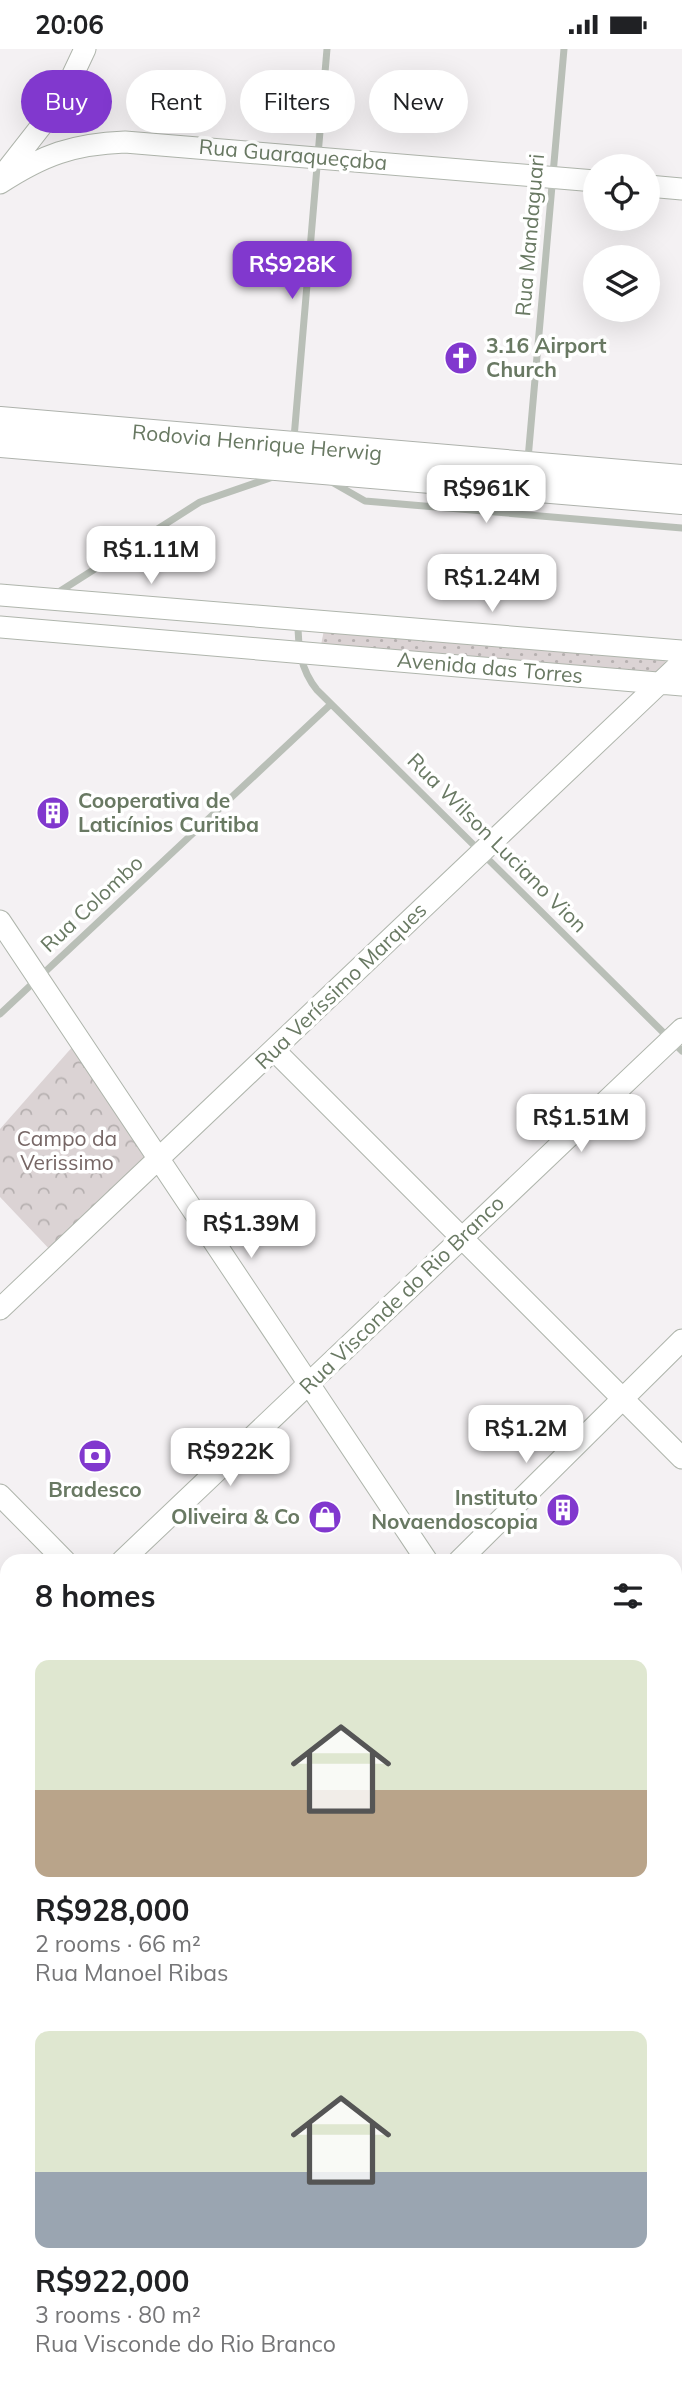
<!DOCTYPE html>
<html lang="en">
<head>
<meta charset="utf-8">
<style>
	:root { --surface:#fff; --page:#f6f6f6; --text:#202124; --muted:#757577; --accent:#8138ce }
	body { margin:0; font-family:Mulish,sans-serif; background:var(--page); color:var(--text); height:100vh; display:flex; flex-direction:column; font-size:26px; white-space:nowrap }
	* { box-sizing:border-box; margin:0 }
	p { font-size:23px; color:var(--muted) }
	.icon { flex:none; width:38px; height:38px; fill:none; stroke:currentColor; stroke-width:2; stroke-linecap:round; stroke-linejoin:round }
	.map { position:relative; flex:1; overflow:hidden }
	.side { position:absolute; left:0px; top:1505px; width:682px; height:842px; display:flex; flex-direction:column; background:var(--surface); border-radius:21px 21px 0 0; box-shadow:0 7px 28px #0002 }
	.side>* { flex:none }
	.top-card { position:absolute; left:21px; top:21px; width:640px; height:63px; display:flex; gap:14px }
	.buttons { position:absolute; left:583px; top:105px; display:grid; gap:14px }
	.buttons a { display:grid; place-items:center; width:77px; height:77px; border-radius:50%; background:var(--surface); box-shadow:0 7px 28px #0002; font-size:35px }
	.price { position:absolute; translate:-50% -60px; padding:0 16px; border-radius:14px; background:#fff; color:#222; font-size:23px; line-height:46px; filter:drop-shadow(0 2px 4px #0008) }
	.price::after { content:''; position:absolute; left:50%; top:42px; width:21px; height:16px; margin-left:-10px; background:inherit; clip-path:polygon(0 0,100% 0,50% 100%) }
	.price.on { background:var(--accent); color:#fff }
	ul { padding:0; list-style:none }
	li { display:grid; align-content:center; gap:14px; height:371px; padding:0 35px }
	li span { display:grid; place-items:center; height:217px; border-radius:14px; color:#555 }
	li>.icon { margin-inline-start:auto }
	span .icon { width:126px; height:126px; fill:#fffc; stroke-width:1 }
	li b { font-size:30px }
	h2 { display:flex; justify-content:space-between; align-items:center; height:84px; padding:0 35px; font-size:30px }
	.pill { padding:0 24px; border-radius:32px; background:var(--surface); box-shadow:0 7px 28px #0002; font-size:24px; line-height:63px }
	.pill.on { background:var(--accent); color:#fff }
	.status { display:flex; justify-content:space-between; align-items:center; height:49px; padding:0 35px; background:var(--surface); direction:ltr }
	.status svg { height:19px; fill:currentColor }
	.map>svg:first-child { display:block }
</style>
</head>
<body>
<div class="status"><b>20:06</b><svg viewBox="0 0 49 12"><path d="M0 12V9h3v3zM5 12V6h3v6zM10 12V3h3v9zM15 12V0h3v12zM26 1h20v11H26zM47 4h2v5h-2z"/></svg></div>
<div class="map">
<svg width="682" height="2346" viewBox="0 0 682 2346">
	<defs>
		<pattern id="grass-dots" width="8" height="8" patternUnits="userSpaceOnUse" patternTransform="scale(1.75)"><rect width="8" height="8" fill="#dbd3d4"/><path d="M2 2h.1M6 6h.1" fill="none" stroke="#b6b0b0" stroke-width="1.8" stroke-linecap="round"/></pattern>
		<pattern id="forest-crowns" width="20" height="18" patternUnits="userSpaceOnUse" patternTransform="scale(1.75)"><rect width="20" height="18" fill="#dbd3d4"/><path d="M2 6a3 3 0 1 1 6 0M12 15a3 3 0 1 1 6 0" fill="none" stroke="#b6b0b0"/></pattern>
	</defs>
	<rect width="100%" height="100%" fill="#f4f1f3"/>
	<path fill="url(#grass-dots)" d="M324 581 667 609 658 629 321 596Z"/>
	<path fill="url(#forest-crowns)" d="M74 996 150 1110 53 1204 0 1148V1080Z"/>
	<g fill="none" stroke-linecap="round" stroke-linejoin="round">
		<defs>
			<path id="secondary" d="M6 122 60 53 85 0
				M0 134C43 106 73 95 125 93L595 132
				M648 137 682 140
				M0 546 682 602
				M0 578 682 636
				M0 872 427 1512
				M274 1001 682 1409
				M0 1260 682 613
				M0 1446 65 1512
				M122 1512 682 980
				M459 1512 682 1291
				M0 1628 7 1622
				M676 1702 682 1696
				M0 1825 7 1832
				M676 1885 682 1894
				M676 2051 682 2045
				M0 2143 7 2150
				M0 2323 7 2316
				M194 2340 201 2346
				M511 2340 517 2346
				M382 2346 388 2340"/>
			<path id="highway" d="M0 372 682 430
				M0 394 682 451"/>
		</defs>
		<use href="#secondary" stroke="#afb5ac" stroke-width="23"/>
		<use href="#highway" stroke="#aeb2ac" stroke-width="30"/>
		<path stroke="#b9bfb7" stroke-width="7" d="M294 389 327 0
			M528 410 564 0
			M330 432 365 452 682 479
			M54 546 200 453 273 428
			M298 572C298 598 300 620 317 641L682 1002
			M0 965 331 655"/>
		<use href="#secondary" stroke="#fff" stroke-width="21"/>
		<use href="#highway" stroke="#fff" stroke-width="28"/>
	</g>
	<defs>
		<symbol id="church-disc" viewBox="-11 -11 22 22"><circle r="9.5" fill="#8138ce" stroke="#fff"/><path d="M-1.2-6h2.4v3.5h3.3v2.4h-3.3V6h-2.4V-.1h-3.3v-2.4h3.3Z" fill="#fff"/></symbol>
		<symbol id="building-disc" viewBox="-11 -11 22 22"><circle r="9.5" fill="#8138ce" stroke="#fff"/><path d="M-4-6H4V6H1V3H-1V6H-4ZM-2.5-4.3h1.7v1.8h-1.7ZM.8-4.3h1.7v1.8H.8ZM-2.5-1h1.7V.8h-1.7ZM.8-1h1.7V.8H.8Z" fill="#fff"/></symbol>
		<symbol id="bank-disc" viewBox="-11 -11 22 22"><circle r="9.5" fill="#8138ce" stroke="#fff"/><path d="M-6-4H6V4H-6ZM0-2.3a2.3 2.3 0 1 0 0 4.6a2.3 2.3 0 1 0 0-4.6Z" fill="#fff"/></symbol>
		<symbol id="shop-disc" viewBox="-11 -11 22 22"><circle r="9.5" fill="#8138ce" stroke="#fff"/><path d="M-5-2.5h2.3a2.7 3.5 0 0 1 5.4 0H5L5.5 6h-11ZM-1.5-2.5h3a1.5 2.3 0 0 0-3 0Z" fill="#fff"/></symbol>
	</defs>
	<g fill-rule="evenodd">
		<use href="#church-disc" x="442" y="290" width="38" height="38"/>
		<use href="#building-disc" x="34" y="745" width="38" height="38"/>
		<use href="#bank-disc" x="76" y="1388" width="38" height="38"/>
		<use href="#building-disc" x="544" y="1442" width="38" height="38"/>
		<use href="#shop-disc" x="306" y="1449" width="38" height="38"/>
	</g>
	<g text-anchor="middle" stroke-width="7" stroke-linejoin="round" paint-order="stroke">
		<g font-size="21" fill="#697963" stroke="#fff">
			<text transform="translate(293 106) rotate(5)" y="7">Rua Guaraqueçaba</text>
			<text transform="translate(530 186) rotate(-85)" y="7">Rua Mandaguari</text>
			<text transform="translate(257 394) rotate(5)" y="7">Rodovia Henrique Herwig</text>
			<text transform="translate(490 619) rotate(5)" y="7">Avenida das Torres</text>
			<text transform="translate(497 794) rotate(45)" y="7">Rua Wilson Luciano Vion</text>
			<text transform="translate(92 855) rotate(-43)" y="7">Rua Colombo</text>
			<text transform="translate(341 937) rotate(-44)" y="7">Rua Veríssimo Marques</text>
			<text transform="translate(402 1246) rotate(-44)" y="7">Rua Visconde do Rio Branco</text>
		</g>
		<g font-size="21" font-weight="bold" fill="#697963" stroke="#fff" text-anchor="start">
			<text x="486" y="304">3.16 Airport<tspan x="486" dy="24">Church</tspan></text>
			<text x="78" y="759">Cooperativa de<tspan x="78" dy="24">Laticínios Curitiba</tspan></text>
			<text x="95" y="1448" text-anchor="middle">Bradesco</text>
			<text x="538" y="1456" text-anchor="end">Instituto<tspan x="538" dy="24">Novaendoscopia</tspan></text>
			<text x="300" y="1475" text-anchor="end">Oliveira &amp; Co</text>
		</g>
		<g font-size="21" fill="#766665" stroke="#fff">
			<text x="67" y="1097">Campo da<tspan x="67" dy="24">Verissimo</tspan></text>
		</g>
	</g>
</svg>
<div class="buttons">
<a><svg class="icon" aria-label="locate" viewBox="0 0 24 24"><circle cx="12" cy="12" r="6"/><path d="M12 2v4M12 18v4M2 12h4M18 12h4"/></svg></a>
<a><svg class="icon" aria-label="layers" viewBox="0 0 24 24"><path d="M12 4l9 5-9 5-9-5zM3 14l9 5 9-5"/></svg></a>
</div>
<b class="price on" style="left:292px;top:252px">R$928K</b>
<b class="price" style="left:486px;top:476px">R$961K</b>
<b class="price" style="left:151px;top:537px">R$1.11M</b>
<b class="price" style="left:492px;top:565px">R$1.24M</b>
<b class="price" style="left:581px;top:1105px">R$1.51M</b>
<b class="price" style="left:251px;top:1211px">R$1.39M</b>
<b class="price" style="left:526px;top:1416px">R$1.2M</b>
<b class="price" style="left:230px;top:1439px">R$922K</b>
<div class="top-card">
<a class="pill on">Buy</a>
<a class="pill">Rent</a>
<a class="pill">Filters</a>
<a class="pill">New</a>
</div>
<section class="side">
<h2>8 homes<svg class="icon" aria-label="filters" viewBox="0 0 24 24"><path d="M4 7h16M4 17h16"/><circle cx="9" cy="7" r="2"/><circle cx="15" cy="17" r="2"/></svg></h2>
<ul>
<li><span style="background:linear-gradient(#dfe7d0 60%,#b9a48a 0)"><svg class="icon" aria-label="home" viewBox="0 0 24 24"><path d="M3 11l9-7 9 7M6 9v11h12V9"/></svg></span><div><b>R$928,000</b><p>2 rooms · 66 m²</p><p>Rua Manoel Ribas</p></div></li>
<li><span style="background:linear-gradient(#dfe7d0 65%,#9aa5b1 0)"><svg class="icon" aria-label="home" viewBox="0 0 24 24"><path d="M3 11l9-7 9 7M6 9v11h12V9"/></svg></span><div><b>R$922,000</b><p>3 rooms · 80 m²</p><p>Rua Visconde do Rio Branco</p></div></li>
</ul>
</section>
</div>
</body>
</html>
